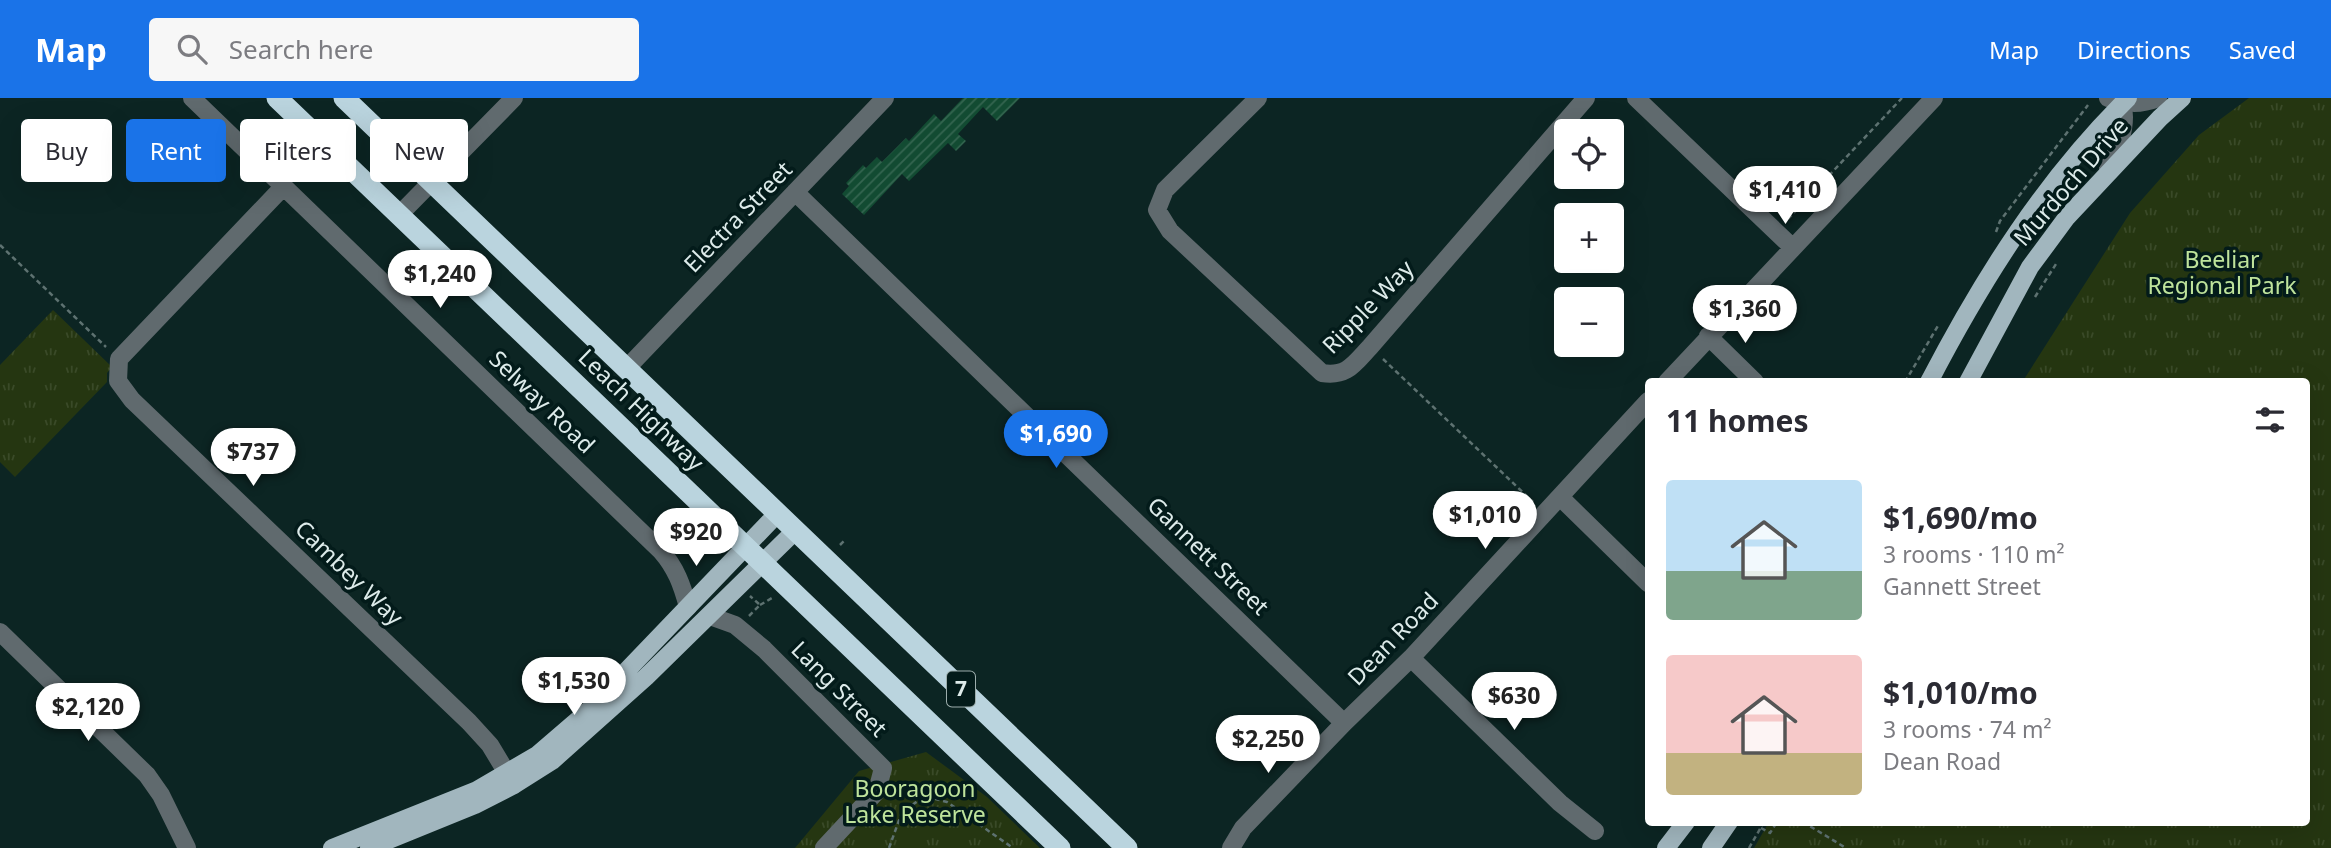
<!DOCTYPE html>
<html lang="en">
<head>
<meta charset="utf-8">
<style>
	:root { --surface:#fff; --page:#f7f7f7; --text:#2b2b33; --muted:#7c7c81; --accent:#1a73e8 }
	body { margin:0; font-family:"Noto Sans",sans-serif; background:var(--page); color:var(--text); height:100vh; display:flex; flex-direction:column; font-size:26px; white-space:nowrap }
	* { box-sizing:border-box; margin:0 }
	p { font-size:23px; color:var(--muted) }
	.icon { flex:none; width:38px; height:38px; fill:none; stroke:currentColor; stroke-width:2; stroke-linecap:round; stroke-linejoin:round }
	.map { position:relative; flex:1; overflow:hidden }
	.panel { position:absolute; left:1645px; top:280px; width:665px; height:448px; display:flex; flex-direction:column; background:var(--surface); border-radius:7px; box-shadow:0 7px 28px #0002 }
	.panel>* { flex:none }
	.banner { position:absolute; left:21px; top:21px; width:665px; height:63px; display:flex; gap:14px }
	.controls { position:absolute; left:1554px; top:21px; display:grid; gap:14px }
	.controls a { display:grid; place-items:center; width:70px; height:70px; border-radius:7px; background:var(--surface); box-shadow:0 7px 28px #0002; font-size:35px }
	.price { position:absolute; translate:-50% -60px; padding:0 16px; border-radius:24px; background:#fff; color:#222; font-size:23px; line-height:46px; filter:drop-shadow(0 2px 4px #0008) }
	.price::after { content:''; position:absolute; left:50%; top:42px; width:21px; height:16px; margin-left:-10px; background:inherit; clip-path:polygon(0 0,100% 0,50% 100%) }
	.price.active { background:var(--accent); color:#fff }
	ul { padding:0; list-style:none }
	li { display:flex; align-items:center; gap:21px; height:175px; padding:0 21px }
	li span { display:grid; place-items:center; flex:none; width:196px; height:140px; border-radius:7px; color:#555 }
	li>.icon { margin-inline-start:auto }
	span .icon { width:84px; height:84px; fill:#fffc; stroke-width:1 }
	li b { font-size:30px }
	h2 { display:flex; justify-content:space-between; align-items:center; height:84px; padding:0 21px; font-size:30px }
	.chip { padding:0 24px; border-radius:7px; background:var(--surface); box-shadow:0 7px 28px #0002; font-size:24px; line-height:63px }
	.chip.active { background:var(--accent); color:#fff }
	header { display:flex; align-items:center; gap:42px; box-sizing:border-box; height:98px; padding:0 35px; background:var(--accent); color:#fff }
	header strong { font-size:33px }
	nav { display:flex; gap:38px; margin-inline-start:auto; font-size:24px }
	.search { width:490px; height:63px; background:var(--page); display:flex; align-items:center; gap:18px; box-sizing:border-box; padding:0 24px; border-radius:7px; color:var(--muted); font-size:26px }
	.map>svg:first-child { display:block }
</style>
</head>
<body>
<header>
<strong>Map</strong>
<div class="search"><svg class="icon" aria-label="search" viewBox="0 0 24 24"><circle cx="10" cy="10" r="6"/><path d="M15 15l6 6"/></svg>Search here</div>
<nav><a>Map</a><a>Directions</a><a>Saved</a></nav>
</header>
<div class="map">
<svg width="2331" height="750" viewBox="0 0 2331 750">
	<defs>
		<pattern id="park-tufts" width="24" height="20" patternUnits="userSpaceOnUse" patternTransform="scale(1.75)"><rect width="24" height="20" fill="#253611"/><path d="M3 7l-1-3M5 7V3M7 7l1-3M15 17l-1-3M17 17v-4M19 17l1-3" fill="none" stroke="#3a4a28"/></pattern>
		<pattern id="building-hatch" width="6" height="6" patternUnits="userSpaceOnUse" patternTransform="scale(1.75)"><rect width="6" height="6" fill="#124b32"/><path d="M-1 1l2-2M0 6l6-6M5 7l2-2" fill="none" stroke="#346550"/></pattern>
	</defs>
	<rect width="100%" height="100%" fill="#0c2523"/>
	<path fill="url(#park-tufts)" d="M2249 0H2331V750H1754L1769 724H2306V284L2023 283 2130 115 2199 37Z
		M53 212 112 269 107 275V284L15 379 0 364V267Z
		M926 654 987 699 1040 750H795L859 673Z"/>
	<path fill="url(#building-hatch)" d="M963 0H1020L997 23 983 9 958 36 966 43 956 53 948 45 909 83 902 76 864 117 842 96 849 88 846 85 863 67 866 70 877 59 882 64 906 40 909 43 934 16 941 23Z"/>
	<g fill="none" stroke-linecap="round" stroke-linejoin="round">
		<path stroke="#5e7271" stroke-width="2.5" stroke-dasharray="5 3.5" stroke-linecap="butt" d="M1788 121 1902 0
			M1996 134 2000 123 2088 7
			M0 147 106 249
			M2035 199 2056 166
			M1383 261 1533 404
			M1905 284 1939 226
			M840 447 845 442
			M760 507 772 500
			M749 518 760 507 750 498
			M1803 724 1846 750
			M1761 730 1770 735 1777 724
			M889 750 902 714 925 698 947 704 1013 750
			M1749 750 1764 724"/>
		<path stroke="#606a6e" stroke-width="18" d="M192 0 661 453C676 470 682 487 688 509
			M1258 0 1165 92 1157 112 1170 133 1322 275C1347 279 1354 266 1370 249L1586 0
			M1636 0 1792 149
			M2108 0C2126 6 2140 7 2158 0
			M2108 70C2120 49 2129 24 2121 0
			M284 88 119 261 118 283 132 302 469 624 490 647 514 687
			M795 94 1344 625
			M399 117 514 0
			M1708 238 1755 284
			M626 271 885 0
			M1667 284 1934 0
			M1560 399 1648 485
			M710 518 735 527 764 551 883 670 877 693 824 750
			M0 534 147 677 161 697 187 750
			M1411 560 1560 705 1595 733
			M1231 750 1243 730 1344 625 1411 560 1648 303"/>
		<path stroke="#a1b6be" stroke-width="18" d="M1929 284C1983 180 2045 82 2128 0
			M1968 284 2030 169 2067 119 2160 20 2182 0
			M332 750 477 692 537 657 587 614 777 416
			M369 750 475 707 514 687 552 663 646 579 795 433
			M1666 750 1686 724
			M1711 750 1729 724"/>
		<path stroke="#bad4de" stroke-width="21" d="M277 0 1060 750
			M344 0 1127 750"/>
	</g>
	<g text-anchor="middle" stroke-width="7" stroke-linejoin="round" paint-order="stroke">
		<rect fill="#031b1a" stroke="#9cadac" stroke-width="2" x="947" y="573.5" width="28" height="35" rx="5"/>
		<g font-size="21" font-weight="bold" fill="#ddebea">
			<text x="961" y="598">7</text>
		</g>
		<g font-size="23" fill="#ddebea" stroke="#031b1a">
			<text transform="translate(2071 84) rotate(-49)" y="8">Murdoch Drive</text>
			<text transform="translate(738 119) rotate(-46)" y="8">Electra Street</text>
			<text transform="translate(1368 209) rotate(-46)" y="8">Ripple Way</text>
			<text transform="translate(542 304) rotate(44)" y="8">Selway Road</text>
			<text transform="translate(641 312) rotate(44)" y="8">Leach Highway</text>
			<text transform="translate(1208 458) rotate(44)" y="8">Gannett Street</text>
			<text transform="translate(349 475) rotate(44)" y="8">Cambey Way</text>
			<text transform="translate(1393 541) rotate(-46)" y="8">Dean Road</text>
			<text transform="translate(839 591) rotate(45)" y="8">Lang Street</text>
		</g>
		<g font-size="23" fill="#bee39b" stroke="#031b1a">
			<text x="2222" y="170">Beeliar<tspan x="2222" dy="26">Regional Park</tspan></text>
			<text x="915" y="699">Booragoon<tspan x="915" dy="26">Lake Reserve</tspan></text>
		</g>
	</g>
</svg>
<div class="controls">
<a><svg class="icon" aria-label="locate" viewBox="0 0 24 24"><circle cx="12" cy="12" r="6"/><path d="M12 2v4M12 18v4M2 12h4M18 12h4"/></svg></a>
<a>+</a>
<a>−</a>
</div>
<b class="price" style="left:1785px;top:128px">$1,410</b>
<b class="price" style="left:440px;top:212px">$1,240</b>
<b class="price" style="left:1745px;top:247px">$1,360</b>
<b class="price active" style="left:1056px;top:372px">$1,690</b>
<b class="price" style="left:253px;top:390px">$737</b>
<b class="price" style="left:1485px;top:453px">$1,010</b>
<b class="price" style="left:696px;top:470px">$920</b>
<b class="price" style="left:574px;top:619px">$1,530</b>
<b class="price" style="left:1514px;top:634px">$630</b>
<b class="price" style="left:88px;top:645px">$2,120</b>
<b class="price" style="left:1268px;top:677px">$2,250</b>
<div class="banner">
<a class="chip">Buy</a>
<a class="chip active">Rent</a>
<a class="chip">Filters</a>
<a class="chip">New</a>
</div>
<section class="panel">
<h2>11 homes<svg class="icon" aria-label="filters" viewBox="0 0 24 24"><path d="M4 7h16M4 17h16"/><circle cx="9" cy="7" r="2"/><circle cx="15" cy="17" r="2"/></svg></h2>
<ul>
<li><span style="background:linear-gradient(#bfe0f5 65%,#7fa58c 0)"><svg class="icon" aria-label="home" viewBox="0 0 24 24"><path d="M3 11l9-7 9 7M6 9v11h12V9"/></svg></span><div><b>$1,690/mo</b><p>3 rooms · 110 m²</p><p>Gannett Street</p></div></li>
<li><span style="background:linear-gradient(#f6c9c9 70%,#c2b280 0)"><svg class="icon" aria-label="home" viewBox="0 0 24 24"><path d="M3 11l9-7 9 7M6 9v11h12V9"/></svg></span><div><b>$1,010/mo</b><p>3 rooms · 74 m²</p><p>Dean Road</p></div></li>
</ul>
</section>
</div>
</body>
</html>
